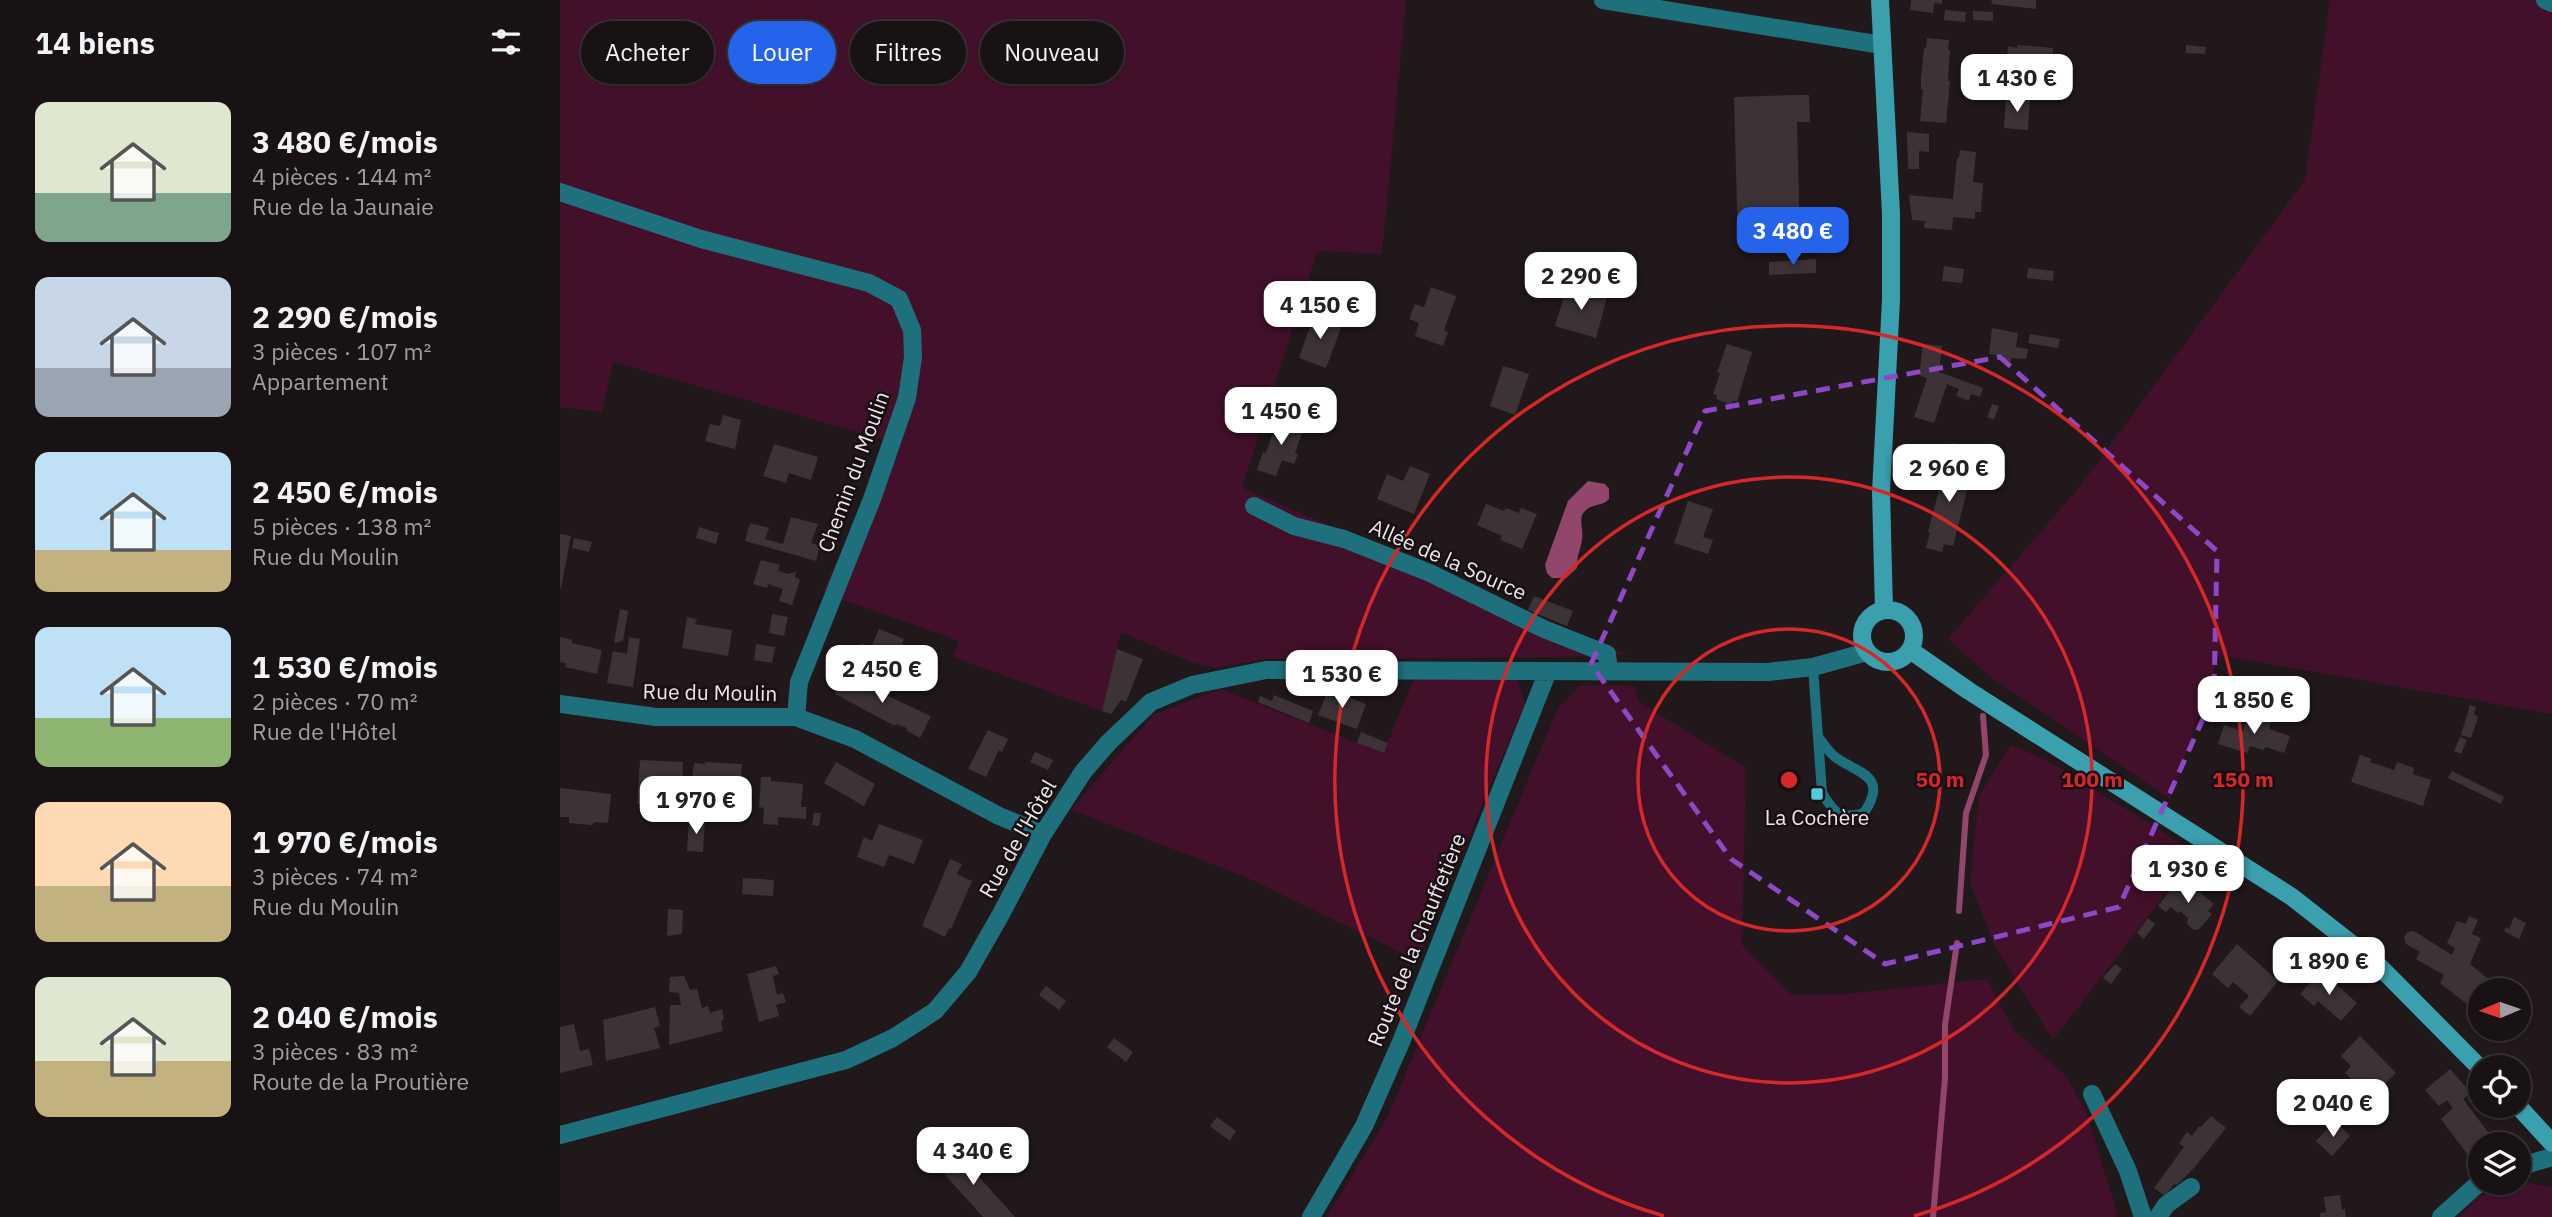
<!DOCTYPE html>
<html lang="fr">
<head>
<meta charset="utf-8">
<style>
	:root { --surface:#191215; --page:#221b1e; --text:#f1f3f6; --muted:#9f9ea0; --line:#373234; --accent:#2563eb }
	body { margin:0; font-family:"IBM Plex Sans",sans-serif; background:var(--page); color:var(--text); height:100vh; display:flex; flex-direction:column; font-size:26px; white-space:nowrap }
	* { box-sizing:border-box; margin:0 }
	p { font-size:23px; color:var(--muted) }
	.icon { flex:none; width:38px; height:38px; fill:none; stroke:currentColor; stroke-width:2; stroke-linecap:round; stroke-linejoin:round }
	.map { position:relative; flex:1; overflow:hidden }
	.side { display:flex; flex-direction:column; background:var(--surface); width:560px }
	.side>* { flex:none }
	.guide { position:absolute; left:21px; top:21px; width:665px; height:63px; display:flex; gap:14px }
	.needle { width:46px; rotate:268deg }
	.tools { position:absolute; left:1908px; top:978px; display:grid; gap:14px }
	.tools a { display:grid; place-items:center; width:63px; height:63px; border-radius:50%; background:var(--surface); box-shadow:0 2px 5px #0004,0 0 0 2px var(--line); font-size:35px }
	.price { position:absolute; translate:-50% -60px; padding:0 16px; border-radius:14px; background:#fff; color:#222; font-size:23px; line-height:46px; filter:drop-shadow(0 2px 4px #0008) }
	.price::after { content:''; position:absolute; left:50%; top:42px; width:21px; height:16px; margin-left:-10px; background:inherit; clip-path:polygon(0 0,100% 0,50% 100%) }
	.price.current { background:var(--accent); color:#fff }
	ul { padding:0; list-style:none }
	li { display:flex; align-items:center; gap:21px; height:175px; padding:0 35px }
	li span { display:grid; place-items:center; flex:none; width:196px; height:140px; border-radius:14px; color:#555 }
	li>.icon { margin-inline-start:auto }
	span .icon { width:84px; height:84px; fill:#fffc; stroke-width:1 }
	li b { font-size:30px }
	h2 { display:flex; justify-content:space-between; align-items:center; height:84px; padding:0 35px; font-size:30px }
	.tag { padding:0 24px; border-radius:32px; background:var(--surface); box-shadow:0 2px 5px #0004,0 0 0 2px var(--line); font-size:24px; line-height:63px }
	.tag.current { background:var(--accent); color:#fff }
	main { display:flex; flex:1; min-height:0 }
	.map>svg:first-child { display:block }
</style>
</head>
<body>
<main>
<section class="side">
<h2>14 biens<svg class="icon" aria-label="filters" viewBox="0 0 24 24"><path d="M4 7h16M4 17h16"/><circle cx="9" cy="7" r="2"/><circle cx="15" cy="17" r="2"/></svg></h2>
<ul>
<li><span style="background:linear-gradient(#dfe7d0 65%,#7fa58c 0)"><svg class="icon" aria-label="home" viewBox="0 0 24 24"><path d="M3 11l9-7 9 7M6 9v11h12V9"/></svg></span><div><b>3 480 €/mois</b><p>4 pièces · 144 m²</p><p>Rue de la Jaunaie</p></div></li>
<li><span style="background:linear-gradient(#c9d6e8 65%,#9aa5b1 0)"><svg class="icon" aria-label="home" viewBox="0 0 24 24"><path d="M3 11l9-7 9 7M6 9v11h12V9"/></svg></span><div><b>2 290 €/mois</b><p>3 pièces · 107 m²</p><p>Appartement</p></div></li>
<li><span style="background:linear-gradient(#bfe0f5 70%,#c2b280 0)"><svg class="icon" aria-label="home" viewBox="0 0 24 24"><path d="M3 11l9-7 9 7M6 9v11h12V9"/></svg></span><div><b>2 450 €/mois</b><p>5 pièces · 138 m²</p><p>Rue du Moulin</p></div></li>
<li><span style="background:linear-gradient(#bfe0f5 65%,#8fb573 0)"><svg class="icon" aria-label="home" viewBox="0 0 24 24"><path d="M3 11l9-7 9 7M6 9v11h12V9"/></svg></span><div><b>1 530 €/mois</b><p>2 pièces · 70 m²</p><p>Rue de l'Hôtel</p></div></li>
<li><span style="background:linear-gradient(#ffd9b3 60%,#c2b280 0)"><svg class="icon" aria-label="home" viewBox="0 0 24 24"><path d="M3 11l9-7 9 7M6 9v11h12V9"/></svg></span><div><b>1 970 €/mois</b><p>3 pièces · 74 m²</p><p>Rue du Moulin</p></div></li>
<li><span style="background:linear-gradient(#dfe7d0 60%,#c2b280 0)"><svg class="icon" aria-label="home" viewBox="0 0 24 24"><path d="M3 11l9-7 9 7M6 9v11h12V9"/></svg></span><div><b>2 040 €/mois</b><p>3 pièces · 83 m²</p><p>Route de la Proutière</p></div></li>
</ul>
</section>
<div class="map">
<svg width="1992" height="1217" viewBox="0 0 1992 1217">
	<rect width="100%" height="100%" fill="#21181c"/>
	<path fill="#43102b" d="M0 0H846L822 254 757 251 682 488 1066 654 999 657 705 659 657 668 631 662 561 632 542 711 393 657 399 641 278 598 263 590 296 522 325 440 53 362 42 412 0 407Z
		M1770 0H1992V714L1659 655 1610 799 1428 675 1388 639 1521 485 1745 180Z
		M957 678 965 703 857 960 686 877 511 810 593 715 660 689 823 753 854 679Z
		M1020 685 1074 686 1079 702 1186 768 1182 945 1231 995 1287 994 1427 979 1453 1029 1508 1078 1528 1117 1558 1217H767L828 1116 997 710Z
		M1451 745 1488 761 1637 853 1493 1040 1434 945 1410 882 1419 796Z
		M1961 1182 1992 1187V1217H1899L1918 1197Z"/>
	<path fill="#93466b" d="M743 394 769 403 764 416 738 407Z
		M1028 481 1045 484 1049 489V499C1042 507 1031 503 1024 512 1018 519 1024 530 1022 539 1021 549 1016 557 1017 568L1006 578H992L987 573 985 565 1008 501Z"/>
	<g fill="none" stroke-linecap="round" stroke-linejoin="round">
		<path stroke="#93466b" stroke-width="6" d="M1399 911 1406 813 1426 755 1423 716
			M1373 1217 1385 1078V1025L1397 943"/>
	</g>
	<path fill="#3d3337" d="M1351 0H1382V4L1374 3 1373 13 1350 10Z
		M1432 0H1476V9L1431 4Z
		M1385 10 1406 12 1405 22 1384 20Z
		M1413 11 1433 12V21L1413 20Z
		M1367 38 1389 40 1388 50H1390L1388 81H1390L1386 123 1360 121 1363 90 1361 89V79L1364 48H1366Z
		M1457 45 1493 48 1491 75 1446 68 1448 46 1458 48Z
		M1626 45 1646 47 1645 54 1626 53Z
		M1236 95H1249L1250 122H1237L1240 242 1178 244 1174 97Z
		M1446 98 1470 100 1468 130 1444 128Z
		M1347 132 1369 134V152L1359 151V169H1348Z
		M1400 150 1416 152 1413 182 1423 183 1421 212H1415V219L1393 217 1392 230 1364 228 1365 221 1352 220 1349 195 1393 199 1397 158 1399 157Z
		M1256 259V273L1209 275V262Z
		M1384 266 1404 269 1402 283 1382 281Z
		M1468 268 1494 271 1493 281 1467 278Z
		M1007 286 1047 297 1036 338 995 326Z
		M871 287 896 296 884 330 888 332 883 346 855 336 859 323 849 319 855 304 864 307Z
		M754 315 782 325 766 368 739 358Z
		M1432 328 1458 333 1456 347 1468 349 1466 359 1451 358V362L1444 360V356L1429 354Z
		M1470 334 1500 339 1498 348 1468 343Z
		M1167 344 1192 352 1177 402 1173 401 1171 405 1156 399 1157 395 1153 394 1160 373 1157 372Z
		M1363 344 1382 346 1379 372 1423 388 1420 397 1411 394 1409 401 1396 396 1399 389 1387 384 1374 423 1354 417 1367 378 1359 375Z
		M943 366 969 374 955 415 930 406Z
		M1432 404 1439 406 1434 420 1427 417Z
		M163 415 181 420 175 449 145 441 150 424 160 426Z
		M719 416 744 428 735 453 738 454 734 464 722 460 716 476 697 470 703 452 706 453Z
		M1391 443H1395L1390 460 1413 466 1393 546 1384 544 1382 552 1366 548 1370 533 1368 532Z
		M214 444 258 457 251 480 229 473 226 483 203 476Z
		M850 466 870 474 854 514 817 499 827 474 843 481Z
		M1128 501 1153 509 1143 537 1153 540 1148 554 1114 543Z
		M926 504 944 511 946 508 959 513 961 508 977 514 962 549 940 540 942 536 917 525Z
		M231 517 258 524 251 543 260 546 256 561 185 541 190 523 209 528 205 539 223 544Z
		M139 527 159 533 156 544 136 538Z
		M0 534 11 536 1 588H0Z
		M14 538 32 542 29 552 12 548Z
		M201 560 220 565 218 571 228 574 236 572 235 577 240 580 232 605 219 601 223 589 208 584 207 588 193 584Z
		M974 596 1013 611 1007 626 968 610Z
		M60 609 68 611 63 641 54 643Z
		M212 614 228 617 224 636 209 633Z
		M127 617 137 619 135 624 172 630 168 656 122 648Z
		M319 629 344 639 342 644 365 653 356 676 338 669 334 677 294 661 301 643 311 647Z
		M0 637 12 640V643L42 650 37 674 5 667 6 663 0 662Z
		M69 637 80 639 73 687 47 683 53 651 67 654Z
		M196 644 215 647 212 663 194 660Z
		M557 649 583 659 566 702 561 700 551 714 542 711Z
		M292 668 302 672 298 682 371 716 360 738 347 731V728L336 724 335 726 275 694 284 677 287 678Z
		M768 690 806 704 797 729 758 715Z
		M714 695 753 711 749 723 698 702 700 696 712 701Z
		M1910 705 1916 707 1914 714 1918 717 1911 738 1901 735Z
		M1690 711 1712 719 1709 729 1730 736 1724 753 1705 747 1704 750 1690 746 1687 753 1658 744 1664 725 1683 731Z
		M428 730 448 739 442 752 439 750 426 777 408 769Z
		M801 732 828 743 824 753 797 743Z
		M1900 737 1907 740 1901 754 1894 751Z
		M475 752 493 760 488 770 470 762Z
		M1800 755 1812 759 1810 762 1834 770 1837 762 1854 768 1853 774 1871 780 1863 806 1791 782Z
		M80 760 123 762 122 789 90 787 89 805 77 804Z
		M145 762 182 764 180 794 177 803 171 806H166L156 801 157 791H131L134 763 145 764Z
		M276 762 315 784 304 806 264 783Z
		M1892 771 1944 797 1941 804 1888 778Z
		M201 777H211V781L243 784 241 807H246V819L218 817V825L203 824 204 808 199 807Z
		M0 788 51 794 48 823 35 822 32 825 9 823V817H0Z
		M254 813H261L259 826 252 825Z
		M129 820 145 821 143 852 127 851Z
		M319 824 363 840 354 864 329 855 324 867 297 857 304 837 312 841Z
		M390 859 402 864 397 874 412 881 391 929 389 928 385 937 362 926Z
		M183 878 214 880 213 896 182 894Z
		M1618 880 1634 893 1639 892 1654 904 1648 911 1652 914 1639 929 1634 930 1627 924 1628 918 1620 911 1618 913 1611 907 1606 912 1598 906Z
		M108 909 123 910 122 934 107 936Z
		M1909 916 1918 920 1912 934 1921 938 1910 964 1932 982 1926 990H1920V1008L1917 1012 1880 983 1884 975 1856 959 1860 952 1846 944 1844 938 1847 932 1854 931 1892 955 1895 948 1887 943 1897 921 1906 924Z
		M1954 917 1966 923 1959 939 1944 931 1946 927 1949 929Z
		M1588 918 1595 924 1584 939 1577 933Z
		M1677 944 1718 981 1690 1016 1679 1007 1689 996 1673 982 1668 988 1652 974Z
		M1555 964 1562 969 1551 984 1543 978Z
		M216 966 219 974 213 976 217 995 223 993 226 1002 216 1005 219 1016 199 1022 187 974Z
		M1758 973 1768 982 1770 979 1797 1003 1781 1021 1758 1001 1754 1006 1740 994Z
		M124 976 130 990 137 989 142 1008 148 1006 150 1013 162 1009 164 1020 161 1021 163 1031 109 1045 110 1005H121L119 993 109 992 110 977Z
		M486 986 506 1001 499 1010 479 995Z
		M95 1007 100 1026 94 1028 100 1048 46 1061 43 1020Z
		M14 1024 20 1051 29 1049 33 1065 0 1073V1027Z
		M1800 1036 1836 1073 1811 1097 1785 1073 1791 1066 1781 1056Z
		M554 1038 573 1052 566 1062 547 1047Z
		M1890 1069 1911 1093 1903 1099 1937 1144H1920V1157L1917 1153 1910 1158 1881 1119 1893 1108 1887 1100 1879 1106 1865 1090Z
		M1651 1116 1666 1128 1633 1169 1617 1185 1614 1184 1605 1196 1594 1188 1624 1147 1619 1143 1627 1132 1632 1136 1639 1126 1641 1127Z
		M657 1117 676 1131 670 1141 650 1126Z
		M1775 1121 1790 1136 1772 1156 1756 1141Z
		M394 1149 455 1217H423L377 1166Z
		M1780 1195 1782 1210 1785 1209 1786 1217H1760V1213L1766 1212 1764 1197Z"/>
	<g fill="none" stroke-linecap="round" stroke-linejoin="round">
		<path stroke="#1e717c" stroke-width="10" d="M1253 667 1262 793C1274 813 1280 820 1304 813 1328 777 1301 774 1278 759 1270 755 1264 744 1259 738"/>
		<path stroke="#1e717c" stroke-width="18" d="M1043 0 1322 45
			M1985 0 1992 3
			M0 192 141 239 309 283 339 299 352 330 353 357 347 398 312 499 239 682 236 717
			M694 506 734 526 784 539 870 573 984 629 1047 654 1049 671
			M0 704 96 717H236L295 739 439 816 483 834
			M1532 1094 1568 1171 1583 1217
			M0 1135 286 1060 333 1038 375 1011 408 972 441 914 483 834 523 772 548 743 591 702 632 685 706 670 1208 672 1253 667 1307 652
			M1958 1167 1992 1157
			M751 1217 804 1126 841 1042 988 671
			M1598 1217 1606 1205 1631 1187
			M1881 1217 1920 1182"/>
		<path stroke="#3aa0ae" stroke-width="18" d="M1320 0 1331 214V300L1321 492 1324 610
			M1302 636a26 26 0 1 1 52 0a26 26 0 1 1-52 0Z
			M1350 650 1409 691 1732 897 1816 963 1920 1068
			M1958 1106 1992 1143"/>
	</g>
	<path fill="none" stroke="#8c48c5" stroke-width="5" stroke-dasharray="14 9" stroke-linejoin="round" d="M1440 357 1657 551 1654 694 1559 907 1325 964 1171 859 1031 664 1145 411Z"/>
	<g fill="none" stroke="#d62828" stroke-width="3.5">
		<circle cx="1229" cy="780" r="151"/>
		<circle cx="1229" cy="780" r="303"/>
		<path d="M1104 1216A454 454 0 1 1 1354 1216"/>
	</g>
	<rect fill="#53cbdb" stroke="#170f13" stroke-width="2.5" x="1250" y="787" width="14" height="14" rx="3.5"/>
	<g text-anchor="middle" stroke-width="5" stroke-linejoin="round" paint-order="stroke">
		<g font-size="21" fill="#eee8ea" stroke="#170f13">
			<text transform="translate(294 472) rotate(-70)" y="7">Chemin du Moulin</text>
			<text transform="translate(888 560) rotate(24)" y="7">Allée de la Source</text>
			<text transform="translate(150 693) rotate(1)" y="7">Rue du Moulin</text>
			<text transform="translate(458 839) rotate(-60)" y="7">Rue de l'Hôtel</text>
			<text transform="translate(857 940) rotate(-68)" y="7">Route de la Chauffetière</text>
		</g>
		<g font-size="21" fill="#eee8ea" stroke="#170f13">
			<text x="1257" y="825">La Cochère</text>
		</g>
	</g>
	<circle cx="1229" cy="780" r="10" fill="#d62828" stroke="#170f13" stroke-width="3.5"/>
	<g font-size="21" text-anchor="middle" font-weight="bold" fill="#d62828" stroke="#170f13" stroke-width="5" stroke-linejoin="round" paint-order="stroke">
		<text x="1380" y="787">50 m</text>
		<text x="1532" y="787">100 m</text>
		<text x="1683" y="787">150 m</text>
	</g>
</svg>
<div class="tools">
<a><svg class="needle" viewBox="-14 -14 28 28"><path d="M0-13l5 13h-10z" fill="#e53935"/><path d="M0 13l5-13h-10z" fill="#9f9ea0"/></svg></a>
<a><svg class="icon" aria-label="locate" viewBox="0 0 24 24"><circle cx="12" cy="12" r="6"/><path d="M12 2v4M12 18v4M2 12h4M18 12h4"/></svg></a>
<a><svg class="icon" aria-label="layers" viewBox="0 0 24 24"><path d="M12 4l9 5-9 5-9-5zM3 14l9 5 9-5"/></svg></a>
</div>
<b class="price" style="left:1457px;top:114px">1 430 €</b>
<b class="price current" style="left:1233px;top:267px">3 480 €</b>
<b class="price" style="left:1021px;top:312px">2 290 €</b>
<b class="price" style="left:760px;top:341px">4 150 €</b>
<b class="price" style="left:721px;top:447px">1 450 €</b>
<b class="price" style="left:1389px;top:504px">2 960 €</b>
<b class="price" style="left:322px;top:705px">2 450 €</b>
<b class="price" style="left:782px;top:710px">1 530 €</b>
<b class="price" style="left:1694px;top:736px">1 850 €</b>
<b class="price" style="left:136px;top:836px">1 970 €</b>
<b class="price" style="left:1628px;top:905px">1 930 €</b>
<b class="price" style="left:1769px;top:997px">1 890 €</b>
<b class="price" style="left:1773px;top:1139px">2 040 €</b>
<b class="price" style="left:413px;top:1187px">4 340 €</b>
<div class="guide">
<a class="tag">Acheter</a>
<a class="tag current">Louer</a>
<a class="tag">Filtres</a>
<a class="tag">Nouveau</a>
</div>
</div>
</main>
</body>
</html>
